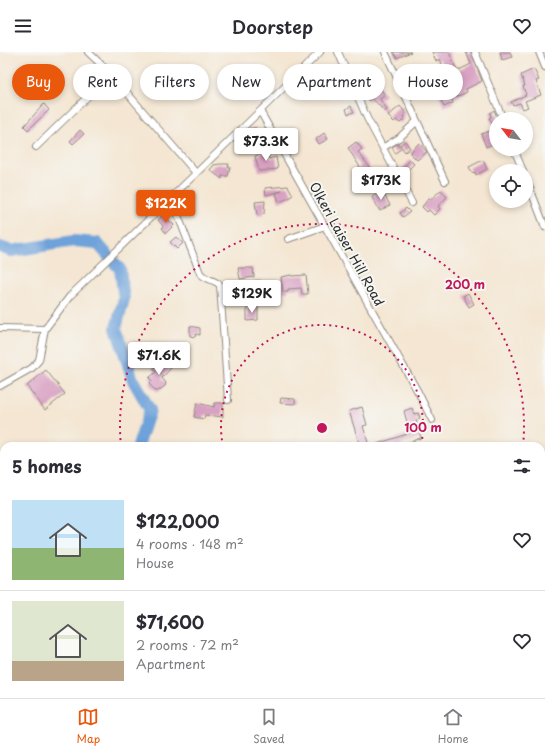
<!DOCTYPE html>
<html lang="en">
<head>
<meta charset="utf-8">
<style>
	:root { --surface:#fff; --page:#f7f7f7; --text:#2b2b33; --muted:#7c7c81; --line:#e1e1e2; --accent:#ea580c }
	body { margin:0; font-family:"Playpen Sans",sans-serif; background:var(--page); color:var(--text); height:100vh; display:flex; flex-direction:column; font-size:15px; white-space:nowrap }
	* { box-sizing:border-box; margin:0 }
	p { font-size:13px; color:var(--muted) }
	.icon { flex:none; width:22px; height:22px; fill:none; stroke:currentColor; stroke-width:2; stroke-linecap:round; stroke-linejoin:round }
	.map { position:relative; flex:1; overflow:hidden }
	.side { position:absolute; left:0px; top:390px; width:545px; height:256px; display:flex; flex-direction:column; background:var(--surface); border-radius:12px 12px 0 0; box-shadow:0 2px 6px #0003 }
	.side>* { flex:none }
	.guide { position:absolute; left:12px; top:12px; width:521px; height:36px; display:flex; gap:8px }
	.needle { width:26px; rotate:301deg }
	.buttons { position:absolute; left:489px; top:60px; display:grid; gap:8px }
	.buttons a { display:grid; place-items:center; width:44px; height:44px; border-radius:50%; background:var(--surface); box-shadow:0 2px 6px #0003; font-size:20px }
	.price { position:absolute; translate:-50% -34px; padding:0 9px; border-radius:4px; background:#fff; color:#222; font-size:13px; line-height:26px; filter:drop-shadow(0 1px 2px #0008) }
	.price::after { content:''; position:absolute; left:50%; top:24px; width:12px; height:9px; margin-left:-6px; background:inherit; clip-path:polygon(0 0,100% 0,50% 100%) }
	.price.on { background:var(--accent); color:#fff }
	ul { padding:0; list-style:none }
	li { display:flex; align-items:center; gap:12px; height:100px; padding:0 12px }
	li+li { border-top:1px solid var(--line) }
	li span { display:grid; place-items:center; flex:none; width:112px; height:80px; border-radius:0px; color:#555 }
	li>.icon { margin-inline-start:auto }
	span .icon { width:48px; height:48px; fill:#fffc; stroke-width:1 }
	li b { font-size:17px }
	h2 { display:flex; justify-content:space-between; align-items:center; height:48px; padding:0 12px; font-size:17px }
	.pill { padding:0 14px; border-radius:18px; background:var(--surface); box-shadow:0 2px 6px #0003; font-size:14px; line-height:36px }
	.pill.on { background:var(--accent); color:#fff }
	header { display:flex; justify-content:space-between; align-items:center; height:52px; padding:0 12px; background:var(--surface); font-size:18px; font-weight:600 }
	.menu { display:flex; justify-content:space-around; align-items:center; height:56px; border-top:1px solid var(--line); background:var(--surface); font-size:11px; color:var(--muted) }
	.menu a { display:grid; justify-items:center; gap:2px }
	.menu .on { color:var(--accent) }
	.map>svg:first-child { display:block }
</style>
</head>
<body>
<header><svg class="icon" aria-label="menu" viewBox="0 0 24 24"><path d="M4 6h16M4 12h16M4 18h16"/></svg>Doorstep<svg class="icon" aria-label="heart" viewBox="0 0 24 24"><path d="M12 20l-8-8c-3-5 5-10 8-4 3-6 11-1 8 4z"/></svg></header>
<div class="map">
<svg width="545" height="646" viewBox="0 0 545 646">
	<rect width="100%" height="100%" fill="#f6f6f2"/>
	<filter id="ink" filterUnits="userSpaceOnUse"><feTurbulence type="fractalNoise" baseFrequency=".025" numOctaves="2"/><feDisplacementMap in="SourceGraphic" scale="8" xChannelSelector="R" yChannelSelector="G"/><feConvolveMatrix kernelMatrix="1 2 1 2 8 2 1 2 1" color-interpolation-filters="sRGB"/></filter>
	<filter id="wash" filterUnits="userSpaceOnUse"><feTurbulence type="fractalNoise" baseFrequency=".012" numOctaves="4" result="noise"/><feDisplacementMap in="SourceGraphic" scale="16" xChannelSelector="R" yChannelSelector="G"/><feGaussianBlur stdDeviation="0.9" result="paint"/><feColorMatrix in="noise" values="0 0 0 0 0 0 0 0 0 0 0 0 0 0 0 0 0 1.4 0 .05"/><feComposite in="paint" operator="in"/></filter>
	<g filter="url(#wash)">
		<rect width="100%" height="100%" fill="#f4e6d2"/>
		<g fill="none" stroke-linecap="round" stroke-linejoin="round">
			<path stroke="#6ea2da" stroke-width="12" d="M0 195 11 199 74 189 97 191 120 217 124 247 116 276 133 328 150 358 138 394
				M541 470 545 466"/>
		</g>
		<g id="blocks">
			<path fill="#d89fc2" d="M393 0H411L397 6Z
				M432 0H449L457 19 471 12 466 0H471L482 29 466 37 467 40 452 47 453 51 444 55 439 44 441 43 438 33 447 27 440 7 436 9Z
				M500 0H510L512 5 502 8Z
				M534 17 539 28 536 29 541 43 525 49 528 55 523 57 520 51 513 53 511 50 526 43 523 34H525L521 23Z
				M362 19 368 29 375 24 381 32 378 33 385 43 380 47 387 58 385 60 372 46 370 49 360 40 353 24Z
				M322 20 332 33 338 30 341 36 339 38 330 43 325 34 315 40 309 32Z
				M44 52 49 58 28 78 24 74Z
				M351 54 354 60 348 62 346 57Z
				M400 54 406 61 403 64 405 66 400 71 396 68 394 70 388 64Z
				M494 58 498 67H496V91L486 95 481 82 496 77 489 66 491 65 490 61Z
				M256 76 257 88 251 89 249 77Z
				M80 78 84 82 73 92 70 89Z
				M324 81 328 87 319 92 316 87Z
				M405 89 410 96 405 100 400 93Z
				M356 90 362 97 358 100 368 113 374 126 363 131 356 118 360 115 348 96Z
				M419 91 427 100 417 108 410 101Z
				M397 92 401 97 395 101 392 95Z
				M267 100 269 107 276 105 278 117 259 119 255 104Z
				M410 108 414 112 405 121 402 117Z
				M483 108 487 117 476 123 475 120 472 121 469 115Z
				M220 112H229L228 115H230L228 124H222V127L210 118 214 113Z
				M288 134 293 143 289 146 279 150 276 141 282 139 266 143 265 136Z
				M441 138 447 145 438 154 440 157 434 163 429 158 427 160 422 155 429 146 430 148Z
				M382 139 390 153 380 159 372 145Z
				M265 149 264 162 257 163 255 150Z
				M406 156 410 160 403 165 400 161Z
				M163 163 174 173 166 181 162 176 163 174 158 168Z
				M176 185 183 191 177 197 170 190Z
				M238 216H253L254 225 240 227Z
				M291 223V224L306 223 308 242H302L301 236 288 237V240H283L281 225Z
				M255 229H261L262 239 256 240Z
				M468 241 474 252 469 255 463 244Z
				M258 255V268L247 269V256Z
				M190 274 200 276V283L196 282 195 285 190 284Z
				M160 309 163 312 165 310 171 316 162 326 166 331 165 334 158 339H156L149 332 152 329 149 326 156 320 153 317Z
				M46 318 65 342 45 358 27 334Z
				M281 346 295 347V352L280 351Z
				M197 351 214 355V351H223V365L205 363 204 367 194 365Z
				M362 355 367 373 363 374 369 394H360L349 359Z
				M412 356 414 362 418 361 420 366 416 368 421 386 396 394H371L410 381 404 359Z"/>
		</g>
	</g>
	<g filter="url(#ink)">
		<use href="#blocks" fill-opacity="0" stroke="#90887e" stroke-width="1"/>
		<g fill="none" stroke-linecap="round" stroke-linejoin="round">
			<defs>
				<path id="service" d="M541 563 545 562
					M395 646 396 642"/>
				<path id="minor" d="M88 0 111 22 196 121
					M320 0 260 59 418 340 432 368
					M338 0 367 66 412 151
					M385 0 445 129
					M475 0 503 67
					M539 0 545 15
					M36 95 111 22
					M384 95 399 86 417 69
					M514 97 523 119
					M526 126 545 175
					M171 145 200 221C205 228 214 227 220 233L228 348
					M288 187 325 174
					M0 276 45 277
					M0 334 32 316 39 308 45 277 70 244 260 59
					M476 646 477 642"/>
			</defs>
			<use href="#service" stroke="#90887e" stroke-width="5"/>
			<use href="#minor" stroke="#90887e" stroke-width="8"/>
			<use href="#service" stroke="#fff" stroke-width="3"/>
			<use href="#minor" stroke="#fff" stroke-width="6"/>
		</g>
	</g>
	<g fill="none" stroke="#c2185b" stroke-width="2" stroke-dasharray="2 4">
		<path d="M223 394A101 101 0 1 1 421 394"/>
		<path d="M121 394A202 202 0 1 1 523 394"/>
	</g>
	<g text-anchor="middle" stroke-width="4" stroke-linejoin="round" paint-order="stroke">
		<g font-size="13" fill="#2b2b2b" stroke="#f6f6f2">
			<text transform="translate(347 192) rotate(61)" y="5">Olkeri Laiser Hill Road</text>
		</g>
	</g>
	<circle cx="322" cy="376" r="6" fill="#c2185b" stroke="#f6f6f2" stroke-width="2"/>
	<g font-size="12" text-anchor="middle" font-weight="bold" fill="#c2185b" stroke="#f6f6f2" stroke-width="4" stroke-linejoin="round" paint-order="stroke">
		<text x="465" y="237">200 m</text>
		<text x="423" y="380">100 m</text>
	</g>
</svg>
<div class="buttons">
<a><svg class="needle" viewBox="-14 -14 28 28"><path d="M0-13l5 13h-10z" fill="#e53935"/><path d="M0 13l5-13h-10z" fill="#7c7c81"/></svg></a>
<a><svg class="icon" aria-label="locate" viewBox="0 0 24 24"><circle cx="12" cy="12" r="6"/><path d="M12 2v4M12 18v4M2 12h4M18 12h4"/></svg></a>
</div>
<b class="price" style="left:266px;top:110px">$73.3K</b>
<b class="price" style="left:381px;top:149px">$173K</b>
<b class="price on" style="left:166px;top:172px">$122K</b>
<b class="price" style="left:252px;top:262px">$129K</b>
<b class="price" style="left:159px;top:324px">$71.6K</b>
<div class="guide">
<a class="pill on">Buy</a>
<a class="pill">Rent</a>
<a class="pill">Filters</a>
<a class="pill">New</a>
<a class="pill">Apartment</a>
<a class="pill">House</a>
</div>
<section class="side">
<h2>5 homes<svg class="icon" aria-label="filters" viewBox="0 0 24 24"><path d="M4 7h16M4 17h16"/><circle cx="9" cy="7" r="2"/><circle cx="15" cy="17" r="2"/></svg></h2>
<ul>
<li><span style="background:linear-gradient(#bfe0f5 60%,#8fb573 0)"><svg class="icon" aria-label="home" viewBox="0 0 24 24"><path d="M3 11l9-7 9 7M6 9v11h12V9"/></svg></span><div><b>$122,000</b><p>4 rooms · 148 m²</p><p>House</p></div><svg class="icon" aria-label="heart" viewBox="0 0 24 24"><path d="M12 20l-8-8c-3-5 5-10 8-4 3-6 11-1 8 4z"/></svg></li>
<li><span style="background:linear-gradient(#dfe7d0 75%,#b9a48a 0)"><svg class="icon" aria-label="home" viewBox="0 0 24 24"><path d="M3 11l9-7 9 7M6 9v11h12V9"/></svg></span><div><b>$71,600</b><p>2 rooms · 72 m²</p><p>Apartment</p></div><svg class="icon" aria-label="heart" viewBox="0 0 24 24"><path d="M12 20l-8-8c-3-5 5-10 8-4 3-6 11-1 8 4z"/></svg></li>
</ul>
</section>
</div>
<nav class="menu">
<a class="on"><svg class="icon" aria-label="map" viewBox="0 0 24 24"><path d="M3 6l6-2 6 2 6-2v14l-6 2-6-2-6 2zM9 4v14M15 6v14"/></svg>Map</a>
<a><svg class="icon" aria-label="saved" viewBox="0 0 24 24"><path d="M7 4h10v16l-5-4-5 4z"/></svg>Saved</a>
<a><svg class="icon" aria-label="home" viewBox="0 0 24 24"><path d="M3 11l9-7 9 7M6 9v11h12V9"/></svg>Home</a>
</nav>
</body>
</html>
